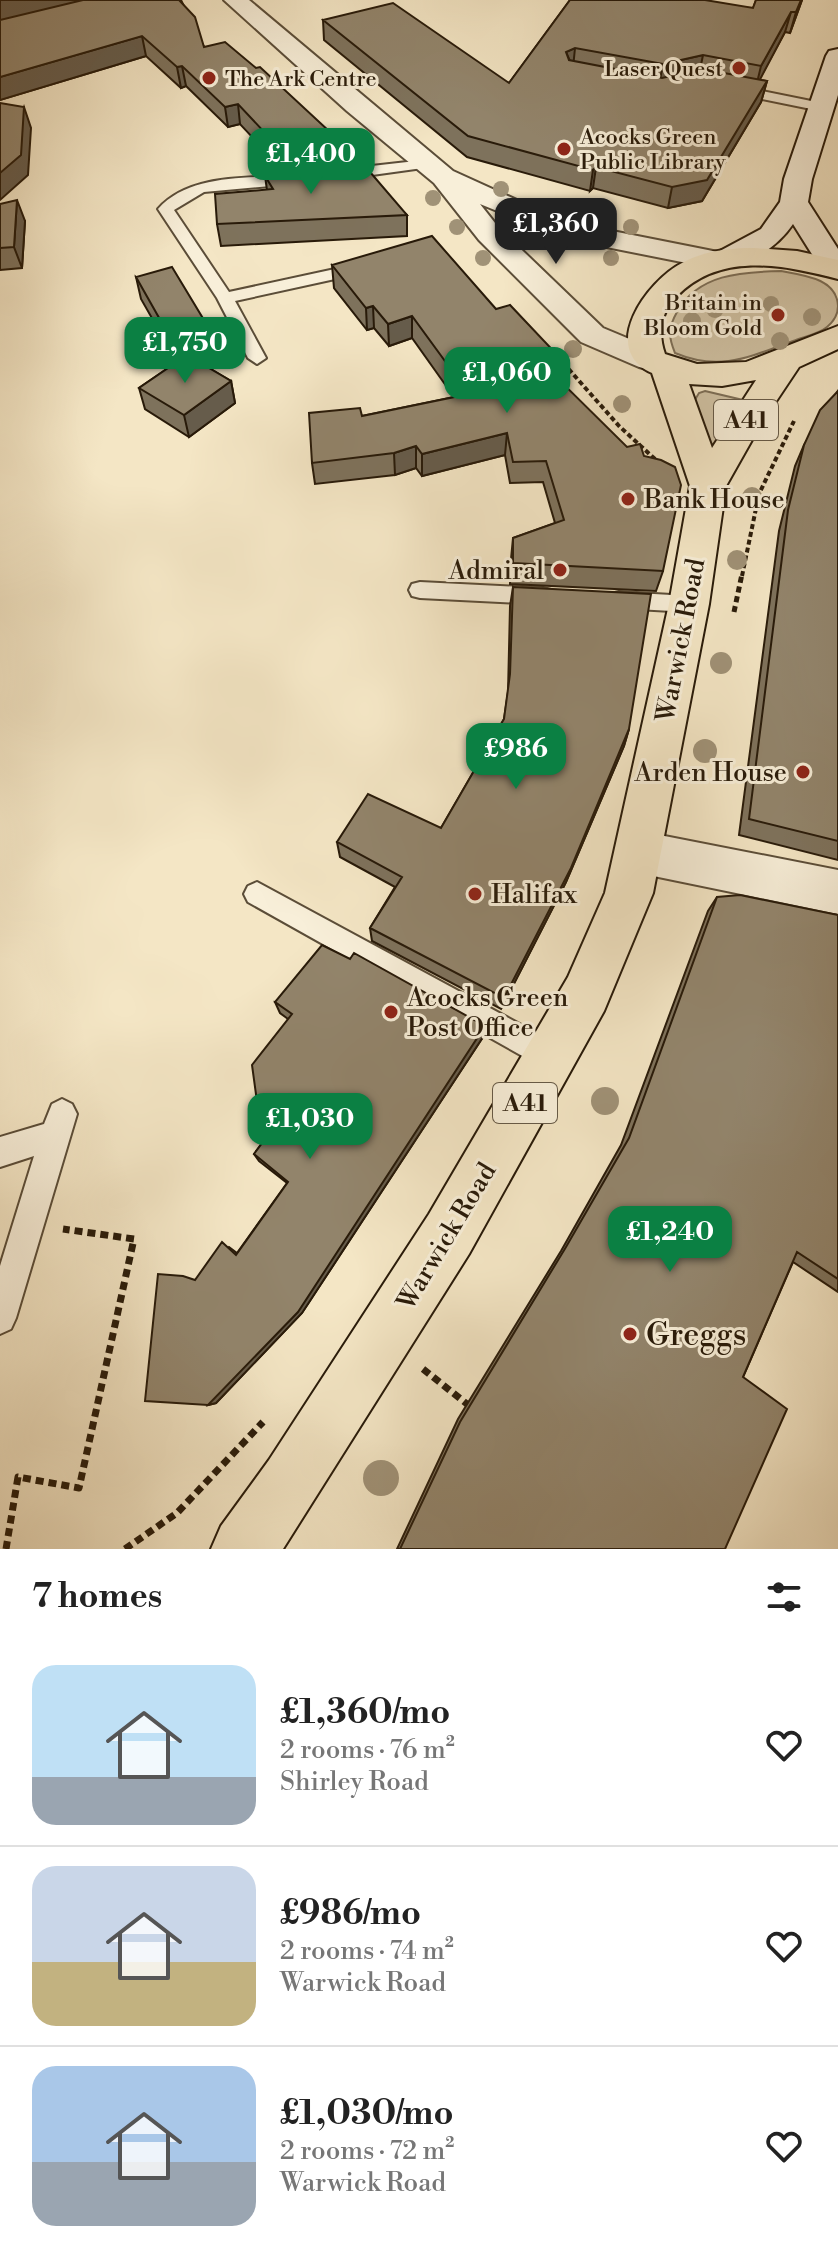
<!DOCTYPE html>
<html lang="en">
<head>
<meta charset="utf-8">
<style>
	:root { --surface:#fff; --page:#f6f6f6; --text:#222; --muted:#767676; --line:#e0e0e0; --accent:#0b8043 }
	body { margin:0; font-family:"Libre Bodoni",serif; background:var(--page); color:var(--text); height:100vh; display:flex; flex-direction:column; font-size:30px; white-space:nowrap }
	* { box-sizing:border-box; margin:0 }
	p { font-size:26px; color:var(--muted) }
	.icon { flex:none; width:44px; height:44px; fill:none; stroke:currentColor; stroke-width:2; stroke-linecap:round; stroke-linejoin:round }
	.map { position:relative; height:1549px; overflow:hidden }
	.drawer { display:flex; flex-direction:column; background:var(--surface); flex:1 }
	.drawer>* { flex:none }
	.price { position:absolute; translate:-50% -68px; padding:0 18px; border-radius:16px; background:var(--accent); color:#fff; font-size:26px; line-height:52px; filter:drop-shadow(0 2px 4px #0008) }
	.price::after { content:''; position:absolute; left:50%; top:48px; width:24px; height:18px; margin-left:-12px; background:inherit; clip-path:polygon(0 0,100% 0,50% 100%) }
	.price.active { background:#222; color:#fff }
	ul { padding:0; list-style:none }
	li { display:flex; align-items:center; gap:24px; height:200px; padding:0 32px }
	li+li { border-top:2px solid var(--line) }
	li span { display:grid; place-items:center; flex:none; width:224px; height:160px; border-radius:24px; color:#555 }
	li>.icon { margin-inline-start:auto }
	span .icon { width:96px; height:96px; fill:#fffc; stroke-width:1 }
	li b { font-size:34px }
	h2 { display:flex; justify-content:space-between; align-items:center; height:96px; padding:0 32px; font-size:34px }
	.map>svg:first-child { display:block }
</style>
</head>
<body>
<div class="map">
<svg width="838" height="1549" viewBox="0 0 838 1549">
	<rect width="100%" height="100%" fill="#f4e6c5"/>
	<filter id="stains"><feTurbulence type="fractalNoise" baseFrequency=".0025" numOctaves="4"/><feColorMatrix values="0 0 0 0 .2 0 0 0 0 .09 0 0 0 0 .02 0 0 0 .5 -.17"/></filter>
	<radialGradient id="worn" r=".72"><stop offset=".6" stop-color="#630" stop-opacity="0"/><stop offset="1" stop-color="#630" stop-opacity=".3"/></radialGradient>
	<path fill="#d1c3a5" stroke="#7c6e57" stroke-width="2" d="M781 271C802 275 837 278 838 306 838 315 833 322 827 327 819 334 803 337 793 341 749 357 720 372 675 353 668 336 668 328 677 312 698 274 741 272 781 271Z
		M705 391 743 400 713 458 693 403 699 393Z"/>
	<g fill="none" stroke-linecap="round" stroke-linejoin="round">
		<defs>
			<path id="service" d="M733 85 821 103 828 107 821 111 728 92 726 89Z
				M425 160 432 164 430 167 336 180 328 175 336 170Z
				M299 175 304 177V183L204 192 174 210 229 292 335 269 343 274 335 279 235 301 266 358 257 364 248 358 217 298 158 209C191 172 253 179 299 175Z
				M420 582 543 588 551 590 554 596 551 602 543 604 420 598 412 596 409 590 412 584Z
				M619 592 689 596 697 598 700 604 697 610 689 612 619 608 611 606 608 600 611 594Z
				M257 882 562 1047 566 1057 562 1067 552 1071 542 1067 248 902 244 894 248 886Z
				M62 1099 72 1104 77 1114 16 1318 11 1329 0 1334V1266L34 1156 0 1167V1137L44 1124 52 1104Z"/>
			<path id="minor" d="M639 831 838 870V914L639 873 623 867 616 852 623 837Z"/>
			<path id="tertiary" d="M224 0H249L453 171 543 212 582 225 728 254 732 260 728 266 717 269 566 239 480 204 499 228 603 328 663 353 667 360 663 367 651 370 639 367 581 342 479 240 434 183 347 111Z"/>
			<path id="secondary" d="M838 49V95L812 179 808 202 838 249V278L825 275 793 224C779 245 746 271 718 264L714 258 718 252 761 229 780 202 784 179 826 56 829 51Z"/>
			<path id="trunk" d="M754 248 797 251 838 260V279C783 265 720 251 676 297 660 313 658 334 665 354L697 364 746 362 838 326V349L799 367 761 424 726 486 709 604 653 893 604 1011 469 1254 283 1549H211L221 1526 269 1460 429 1214 568 977 605 893 669 604 690 486 652 373C598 349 647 281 682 263 704 251 729 248 754 248ZM756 380 712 448 689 384 722 386Z"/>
		</defs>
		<use href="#service" stroke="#5b4d38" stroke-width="4"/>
		<use href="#minor" stroke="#5b4d38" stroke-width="4"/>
		<use href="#tertiary" stroke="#5b4d38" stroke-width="4"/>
		<use href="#secondary" stroke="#281a09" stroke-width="4"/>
		<use href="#trunk" stroke="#281a09" stroke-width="4"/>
		<path stroke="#281a09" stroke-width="4" stroke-dasharray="5 3" stroke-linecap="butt" d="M558 357 619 426 656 460
			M742 576 759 494 794 421"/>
		<path stroke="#281a09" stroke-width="5" stroke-dasharray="6 4" stroke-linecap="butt" d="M734 612 742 574"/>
		<path stroke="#281a09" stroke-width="7" stroke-dasharray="8 5" stroke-linecap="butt" d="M423 1369 472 1408
			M6 1549 18 1477 79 1488 134 1239 63 1229
			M125 1549 177 1513 263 1422"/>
		<use href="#service" fill="#f8efd9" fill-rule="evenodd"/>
		<use href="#minor" fill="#f8efd9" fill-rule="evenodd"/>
		<use href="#tertiary" fill="#f8efd9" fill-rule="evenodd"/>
		<use href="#secondary" fill="#f8efd9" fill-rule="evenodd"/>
		<use href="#trunk" fill="#f4e6c5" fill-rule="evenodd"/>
	</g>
	<g fill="#a09277">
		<circle cx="501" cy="189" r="8"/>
		<circle cx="433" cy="198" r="8"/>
		<circle cx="584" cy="216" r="8"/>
		<circle cx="457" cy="227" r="8"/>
		<circle cx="631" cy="227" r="8"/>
		<circle cx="483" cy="258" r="8"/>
		<circle cx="611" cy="258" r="8"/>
		<circle cx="771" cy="304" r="8"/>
		<circle cx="715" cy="309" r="9"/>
		<circle cx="812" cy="317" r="9"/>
		<circle cx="692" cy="321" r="9"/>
		<circle cx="780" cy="341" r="9"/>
		<circle cx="573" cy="349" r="9"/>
		<circle cx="622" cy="404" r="9"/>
		<circle cx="752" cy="497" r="10"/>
		<circle cx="737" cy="560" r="10"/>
		<circle cx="721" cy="663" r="11"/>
		<circle cx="705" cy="751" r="12"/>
		<circle cx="605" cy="1101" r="14"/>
		<circle cx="381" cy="1478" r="18"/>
	</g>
	<path fill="#7e725c" stroke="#281a09" stroke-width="2" d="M0 0H181L204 47 344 145 345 160 407 215V236L221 246 217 224 267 190 265 176 297 170 284 171 240 124 228 127 186 86 181 88 146 56 0 100Z
		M570 0 753 8 756 0H802L790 33 785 32 759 80 767 81 761 102 702 201 668 208 593 188 590 191 467 157 324 40 323 20 509 83Z
		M0 204 25 221 22 268 0 270Z
		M332 265 560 381 663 571 656 591 510 584 511 559 513 538 555 523 543 482 510 483 505 455 422 476 416 468 395 475 315 484 312 463 362 416 454 397 412 338 389 346 374 328 367 330 334 288Z
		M136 277 213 335 218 356 199 362 231 381 235 403 189 437 145 409 139 388 177 362 141 299Z
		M838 391V860L739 835 779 531 795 466 804 445Z
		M513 587 629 729 624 746 566 882 501 1009 372 941 370 928 395 887 340 857 337 842 441 828 504 719 508 692 510 606Z
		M717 897 838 915V1292L793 1262 743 1377 725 1549H397L458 1419 561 1251 621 1145 708 911Z
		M275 1002 483 1037 302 1313 216 1403 208 1405 196 1280 229 1247 237 1253 287 1183 259 1161 254 1154 275 1126 264 1117 258 1109 288 1019 280 1013Z"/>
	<path fill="#665c4b" stroke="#281a09" stroke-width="2" d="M0 0H86L0 21Z
		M801 0H802L790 33 796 12Z
		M791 12 785 32 756 87 761 66Z
		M142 36 146 56 0 100V77Z
		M575 48 573 68 566 52Z
		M703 55 699 75 659 85 663 64Z
		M182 66 186 86 181 88 177 67Z
		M767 81 761 102 702 201 668 208 672 187Z
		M238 104 240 124 228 127 225 107Z
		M24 107 31 128 28 175 0 200V173Z
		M596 167 593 188 590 191 593 170Z
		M17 200 25 221 22 268 14 247Z
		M373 306 374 328 367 330 366 308Z
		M412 316V338L389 346 388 324Z
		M213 335 218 356 180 367 175 346Z
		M563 361 560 383 546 367Z
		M231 381 235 403 189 437 184 415Z
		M507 433 505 455 422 476V454Z
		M416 446V468L395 475 394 453Z
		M629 729 624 746 566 882 501 1009 504 998Z
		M485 1026 483 1037 302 1313 216 1403 208 1405Z"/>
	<path fill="#92846b" stroke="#281a09" stroke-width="2" d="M83 0H179L195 17 204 47 225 42 256 68 260 67 344 145 282 151 238 104 225 107 182 66 177 67 142 36 0 77V20Z
		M570 0H705L753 8 756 0H801L796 12H791L761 66 703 55 663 64 575 48 566 52 569 60 662 78 703 69 767 81 707 180 672 187 596 167 593 170 468 136 323 20 393 3 509 83Z
		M0 103 24 107 21 155 0 173Z
		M358 158 407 215 217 224 215 194 273 189 265 176 301 170 296 166Z
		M17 200 14 247 0 248V204Z
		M432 236 496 309 510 305 563 361 546 367 627 447 640 444 644 456 661 460 675 467 681 485 663 571 513 563V538L564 520 546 461 513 462 507 433 422 454 416 446 394 453 312 463 309 413 360 408 362 416 469 394 412 316 388 324 373 306 366 308 332 265Z
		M172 267 213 335 175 346 136 277Z
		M187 355 231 381 184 415 139 388Z
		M838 391V841L749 819 788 510 804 445 820 410Z
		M513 587 651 594 629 729 571 868 504 998 370 928 402 877 337 842 368 794 441 828 504 719 510 674Z
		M740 895 838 915V1279L797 1252 743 1377 787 1409 725 1549H400L460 1422 566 1247 629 1138 717 897Z
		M322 945 350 959 354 953 485 1026 298 1312 208 1405 145 1401 158 1274 183 1276 195 1280 222 1242 236 1255 288 1182 254 1154 277 1123 258 1109 252 1065 292 1014 275 1002Z"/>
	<g fill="#8f2418" stroke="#f8efd9" stroke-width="3">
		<circle cx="739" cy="68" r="8"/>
		<circle cx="209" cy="78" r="8"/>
		<circle cx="564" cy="149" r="8"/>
		<circle cx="778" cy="315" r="8"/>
		<circle cx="628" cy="499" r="8"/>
		<circle cx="560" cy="570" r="8"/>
		<circle cx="803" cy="772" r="8"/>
		<circle cx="475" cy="894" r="8"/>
		<circle cx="391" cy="1012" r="8"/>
		<circle cx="630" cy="1334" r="8"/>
	</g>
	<g text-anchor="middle" stroke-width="6" stroke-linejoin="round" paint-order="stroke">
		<g font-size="22" fill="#281a09" stroke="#f8efd9" text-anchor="end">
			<text x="723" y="76">Laser Quest</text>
			<text x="225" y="86" text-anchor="start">The Ark Centre</text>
			<text x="580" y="144" text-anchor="start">Acocks Green<tspan x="580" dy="25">Public Library</tspan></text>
			<text x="762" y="310">Britain in<tspan x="762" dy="25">Bloom Gold</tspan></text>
		</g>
		<g fill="#f8efd9" stroke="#665a47" stroke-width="2">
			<rect x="714" y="400" width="64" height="40" rx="6"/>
			<rect x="493" y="1083" width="64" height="40" rx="6"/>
		</g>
		<g font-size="24" font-weight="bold" fill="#281a09">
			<text x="746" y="428">A41</text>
			<text x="525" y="1111">A41</text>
		</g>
		<g font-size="26" fill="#281a09" stroke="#f8efd9" text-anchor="start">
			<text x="644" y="508">Bank House</text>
			<text x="544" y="579" text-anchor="end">Admiral</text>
			<text x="787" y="781" text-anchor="end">Arden House</text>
			<text x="491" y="903">Halifax</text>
			<text x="407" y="1006">Acocks Green<tspan x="407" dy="30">Post Office</tspan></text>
		</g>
		<g font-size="26" fill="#281a09" stroke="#f8efd9">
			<text transform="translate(680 640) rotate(-79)" y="9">Warwick Road</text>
			<text transform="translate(446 1236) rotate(-59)" y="9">Warwick Road</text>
		</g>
		<g font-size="32" fill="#281a09" stroke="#f8efd9" text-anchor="start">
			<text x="646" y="1345">Greggs</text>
		</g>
	</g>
	<rect width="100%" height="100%" filter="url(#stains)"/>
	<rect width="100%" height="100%" fill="url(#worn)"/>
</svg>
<b class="price" style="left:311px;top:196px">£1,400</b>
<b class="price active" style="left:556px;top:266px">£1,360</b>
<b class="price" style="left:185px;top:385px">£1,750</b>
<b class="price" style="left:507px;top:415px">£1,060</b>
<b class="price" style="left:516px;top:791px">£986</b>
<b class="price" style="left:310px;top:1161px">£1,030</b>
<b class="price" style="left:670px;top:1274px">£1,240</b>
</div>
<section class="drawer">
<h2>7 homes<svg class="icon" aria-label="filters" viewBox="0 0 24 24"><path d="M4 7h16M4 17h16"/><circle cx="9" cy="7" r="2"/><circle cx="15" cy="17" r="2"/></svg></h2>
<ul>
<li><span style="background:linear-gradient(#bfe0f5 70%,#9aa5b1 0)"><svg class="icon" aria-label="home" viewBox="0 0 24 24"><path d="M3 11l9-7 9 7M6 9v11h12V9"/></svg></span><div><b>£1,360/mo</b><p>2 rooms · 76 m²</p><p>Shirley Road</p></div><svg class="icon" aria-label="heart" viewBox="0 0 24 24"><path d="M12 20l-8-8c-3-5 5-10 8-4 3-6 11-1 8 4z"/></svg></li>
<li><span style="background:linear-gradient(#c9d6e8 60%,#c2b280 0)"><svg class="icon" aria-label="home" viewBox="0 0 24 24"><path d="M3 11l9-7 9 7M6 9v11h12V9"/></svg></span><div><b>£986/mo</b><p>2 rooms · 74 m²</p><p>Warwick Road</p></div><svg class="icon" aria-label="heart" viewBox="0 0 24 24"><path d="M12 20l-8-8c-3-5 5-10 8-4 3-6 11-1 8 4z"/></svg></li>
<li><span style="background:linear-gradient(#a9c7e8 60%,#9aa5b1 0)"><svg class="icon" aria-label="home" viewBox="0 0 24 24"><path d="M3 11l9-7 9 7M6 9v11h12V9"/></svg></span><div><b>£1,030/mo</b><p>2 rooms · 72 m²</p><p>Warwick Road</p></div><svg class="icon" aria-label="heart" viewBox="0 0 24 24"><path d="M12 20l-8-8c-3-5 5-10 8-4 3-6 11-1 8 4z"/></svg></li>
</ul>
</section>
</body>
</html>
